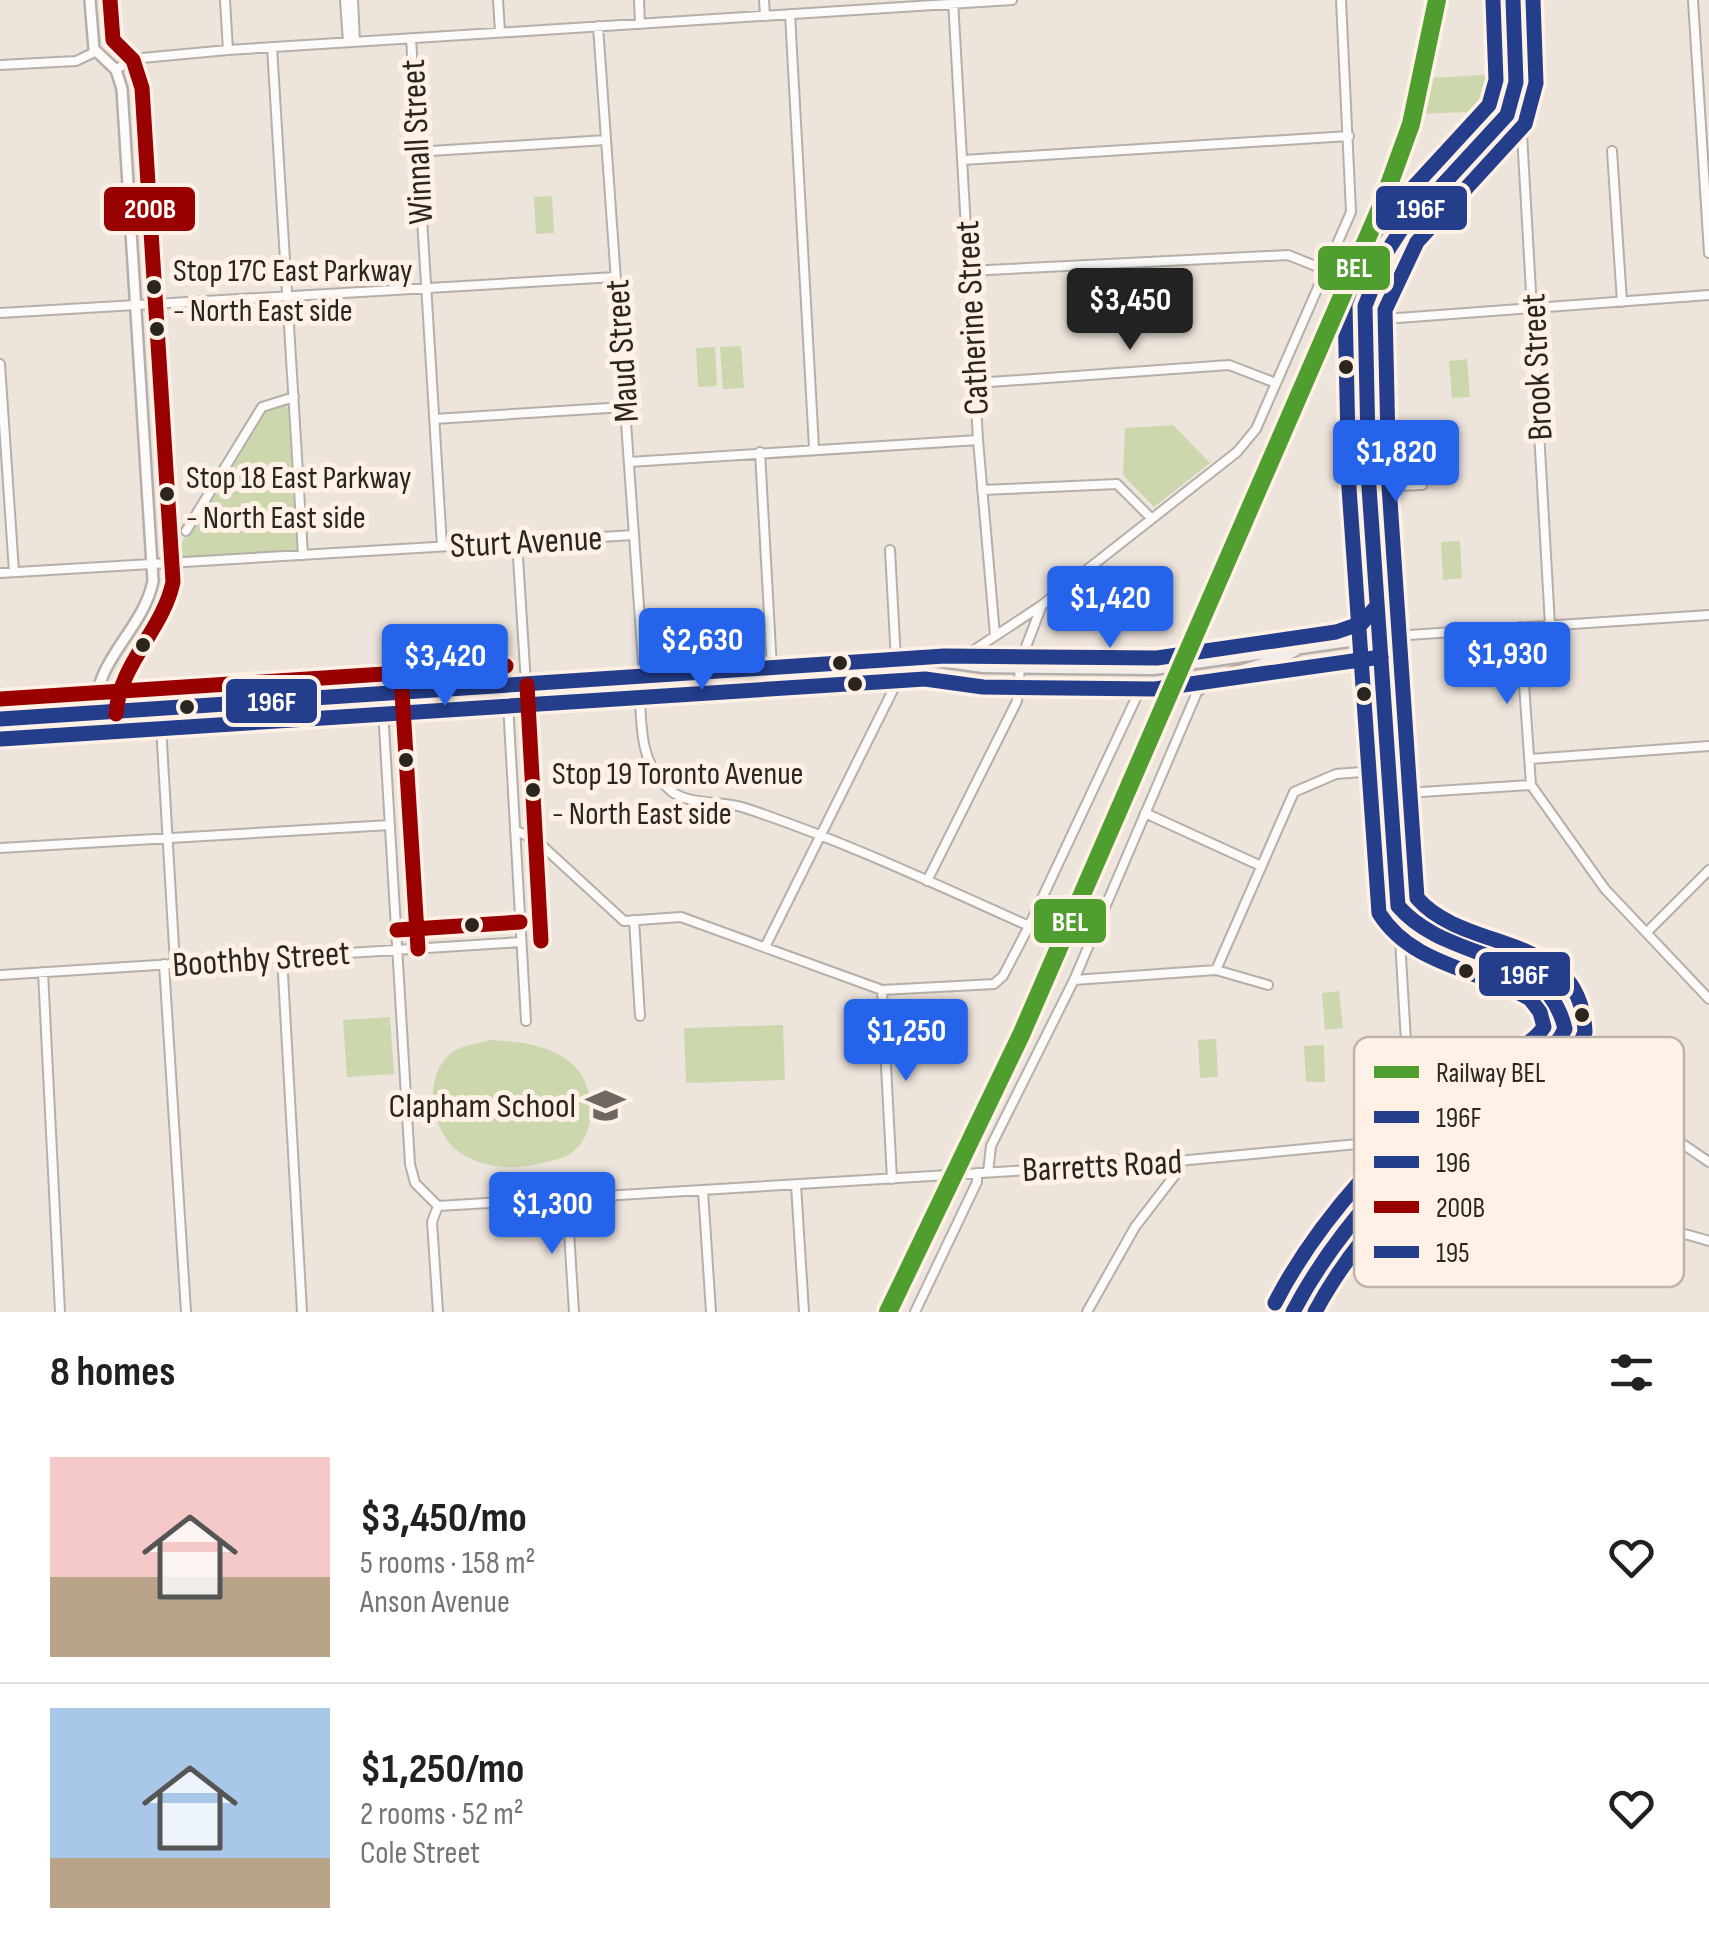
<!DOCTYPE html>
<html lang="en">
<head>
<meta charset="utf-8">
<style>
	:root { --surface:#fff; --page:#f6f6f6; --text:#202124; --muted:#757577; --line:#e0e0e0; --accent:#2563eb }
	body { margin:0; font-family:"Sofia Sans Condensed",sans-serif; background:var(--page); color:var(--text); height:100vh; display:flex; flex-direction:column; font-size:38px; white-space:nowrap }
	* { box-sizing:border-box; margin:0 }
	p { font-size:32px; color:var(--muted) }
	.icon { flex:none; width:55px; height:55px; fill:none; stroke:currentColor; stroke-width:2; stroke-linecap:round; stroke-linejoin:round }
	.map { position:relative; height:1312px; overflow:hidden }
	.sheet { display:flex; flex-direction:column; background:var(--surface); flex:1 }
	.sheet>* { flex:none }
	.price { position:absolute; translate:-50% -85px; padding:0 22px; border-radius:10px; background:var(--accent); color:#fff; font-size:32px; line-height:65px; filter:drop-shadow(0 2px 5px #0008) }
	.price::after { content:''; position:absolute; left:50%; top:60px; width:30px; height:22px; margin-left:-15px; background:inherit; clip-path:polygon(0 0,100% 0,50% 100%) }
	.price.active { background:#222; color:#fff }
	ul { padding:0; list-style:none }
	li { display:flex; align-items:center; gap:30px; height:250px; padding:0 50px }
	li+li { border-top:2px solid var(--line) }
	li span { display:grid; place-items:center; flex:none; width:280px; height:200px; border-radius:0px; color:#555 }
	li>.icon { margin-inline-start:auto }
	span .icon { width:120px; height:120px; fill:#fffc; stroke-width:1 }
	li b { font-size:42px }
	h2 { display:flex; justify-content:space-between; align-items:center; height:120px; padding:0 50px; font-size:42px }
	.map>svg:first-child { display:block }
</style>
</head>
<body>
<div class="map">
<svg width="1709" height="1312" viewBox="0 0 1709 1312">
	<rect width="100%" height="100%" fill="#ede4dc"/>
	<path fill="#cdd7ae" d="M1502 74 1492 111 1418 114 1428 78Z
		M552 196 554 233 536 234 534 197Z
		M741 346 744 388 723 389 720 347Z
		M715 347 717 386 698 387 696 348Z
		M1467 359 1470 397 1452 398 1449 361Z
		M281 403 288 408 297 553 171 560 264 410Z
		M1173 425 1210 463 1154 507 1123 475 1125 428Z
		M1460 541 1462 578 1443 580 1441 542Z
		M1339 991 1343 1028 1325 1030 1322 993Z
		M390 1017 394 1074 347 1077 343 1020Z
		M783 1025 785 1080 686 1083 684 1028Z
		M1216 1039 1218 1077 1200 1078 1198 1040Z
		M491 1040C519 1042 547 1044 570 1062 599 1084 599 1146 561 1158 529 1168 497 1173 465 1156 431 1138 419 1075 454 1051 463 1045 480 1043 491 1040Z
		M1324 1045 1325 1082H1306L1304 1046Z"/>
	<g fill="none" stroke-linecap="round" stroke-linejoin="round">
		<defs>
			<path id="minor" d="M225 0 228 50
				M345 0 348 42
				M353 0 355 41
				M498 0 500 32
				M639 0 640 24
				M764 0 765 16
				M953 0 978 440 995 635
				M1693 0 1709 253
				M790 14 814 448
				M598 26 644 677
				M411 38 442 546
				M272 47 303 555
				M0 65 76 61 95 52
				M116 70 131 59 228 50 1012 0
				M1507 115 1522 134 1550 625
				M1612 151 1622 302
				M415 152 606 140
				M963 160 1349 136
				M968 271 1288 255 1328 271
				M0 313 616 277
				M1398 318 1709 295
				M0 364 14 572
				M976 383 1229 365 1276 383
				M434 419 625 407
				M760 452 772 669
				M629 462 978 440
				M1369 487 1422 485
				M982 490 1117 484 1151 518
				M186 531 262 407 294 397
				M517 542 526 684
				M890 550 896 661
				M0 573 634 535
				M1520 627 1531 785
				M1378 637 1709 615
				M965 656 1042 605 1237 452 1256 429 1351 212 1341 0
				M1022 657 1042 605
				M639 677C642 718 636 762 671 791 690 806 722 800 745 808 842 840 935 884 1029 926
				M507 686 526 1021
				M382 693 410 1164 415 1183 438 1206 432 1222 438 1312
				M160 709 175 964
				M1530 759 1709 746
				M1390 794 1531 785 1605 889 1709 999
				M1145 813 1261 866
				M515 830 537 841 624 921 681 917 882 990 994 984 1003 976 1029 926 1136 698 1134 690 1123 685 1020 686
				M0 848 390 825
				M927 881 1017 701 1020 668
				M634 920 640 1016
				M1647 932 1709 870
				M766 945 901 674V660
				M1402 949 1411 927
				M282 957 302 1312
				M164 964 186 1312
				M1216 970 1268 985
				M43 972 60 1312
				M0 975 521 942
				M1074 980 1216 970 1294 792 1336 774 1388 770
				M882 990 892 1179
				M1557 1045 1605 1091 1709 1162
				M1432 1140C1471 1159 1504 1152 1546 1144
				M988 1172 991 1146 1074 980 1198 690
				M796 1185 804 1312
				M703 1191 711 1312
				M567 1200 574 1312
				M438 1206 1178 1161 1379 1142 1401 1128 1410 1109 1398 906
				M1515 1252C1589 1226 1632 1216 1709 1241
				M915 1312 977 1182V1173
				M1087 1312 1135 1227 1178 1171V1161"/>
			<path id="tertiary" d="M90 0 94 49 116 70 122 89 153 581C143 631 93 660 96 713"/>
			<path id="secondary" d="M1346 629 1362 623 1376 607
				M927 659 983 667 1154 669 1377 637
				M1198 690C1209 675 1271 666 1296 650
				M0 719 944 656 1157 658 1336 632 1378 637
				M1399 860 1419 907 1461 944
				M1403 887 1411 924
				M1293 1312C1312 1260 1441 1122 1488 1087 1515 1067 1553 1064 1565 1029 1564 947 1430 965 1398 906L1369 487 1365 306 1386 253 1401 230 1507 115 1516 82 1513 0"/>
		</defs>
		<use href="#minor" stroke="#b6afa9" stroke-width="12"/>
		<use href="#tertiary" stroke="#b6afa9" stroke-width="14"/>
		<use href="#secondary" stroke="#b6afa9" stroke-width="15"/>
		<use href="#minor" stroke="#fcfbfa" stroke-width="8"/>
		<use href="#tertiary" stroke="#fcfbfa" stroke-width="9"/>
		<use href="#secondary" stroke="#f3edea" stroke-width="10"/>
		<defs>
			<path id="bus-1" d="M0 719 944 656 1157 658 1336 632 1362 623 1376 607
				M1293 1312C1334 1233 1403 1160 1470 1102 1500 1076 1547 1067 1565 1029 1546 946 1448 964 1398 906L1369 487 1365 306 1386 253 1401 230 1507 115 1516 82 1513 0"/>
			<path id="bus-2" d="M1 739 925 679 983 687 1155 689 1381 657
				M1315 1312C1353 1240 1420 1172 1481 1119 1516 1088 1568 1080 1585 1032 1581 930 1467 955 1417 898L1389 486 1385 310 1417 242 1525 124 1536 83 1533 0"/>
			<path id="bus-3" d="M110 0 113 40 133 60 142 88 173 582C163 630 119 664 116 714
				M527 685 541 941
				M402 692 418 949
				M0 699 506 666
				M397 930 520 922"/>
			<path id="bus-4" d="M1275 1303C1319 1217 1395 1138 1469 1077 1491 1058 1527 1052 1544 1027L1540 1012 1530 999C1480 969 1412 966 1379 913L1349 488 1345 304 1368 244 1385 218 1489 105 1496 80 1493 1"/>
		</defs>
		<use href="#bus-1" stroke="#fff1e6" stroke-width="22"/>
		<use href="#bus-2" stroke="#fff1e6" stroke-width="22"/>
		<use href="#bus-3" stroke="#fff1e6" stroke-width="22"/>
		<use href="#bus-4" stroke="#fff1e6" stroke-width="22"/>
		<use href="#bus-1" stroke="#243e8c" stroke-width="15"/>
		<use href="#bus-2" stroke="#243e8c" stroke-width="15"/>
		<use href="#bus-3" stroke="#900" stroke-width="15"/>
		<use href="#bus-4" stroke="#243e8c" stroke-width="15"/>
		<defs>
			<path id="rail-1" d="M888 1312 1021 1035 1382 204 1411 124 1437 0"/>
		</defs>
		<use href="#rail-1" stroke="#fff1e6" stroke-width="25"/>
		<use href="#rail-1" stroke="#509e2f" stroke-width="18"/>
	</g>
	<defs>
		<symbol id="school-bare" viewBox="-9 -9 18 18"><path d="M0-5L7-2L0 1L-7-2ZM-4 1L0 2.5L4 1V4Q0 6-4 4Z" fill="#6f6862" stroke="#fff1e6" stroke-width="2.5" paint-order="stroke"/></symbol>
	</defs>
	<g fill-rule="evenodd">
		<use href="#school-bare" x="578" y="1078" width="55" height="55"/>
	</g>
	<g fill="#2b2520" stroke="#fff1e6" stroke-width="4">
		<circle cx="154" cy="287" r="9"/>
		<circle cx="157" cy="329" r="9"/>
		<circle cx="1346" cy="367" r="9"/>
		<circle cx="167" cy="494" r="9"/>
		<circle cx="143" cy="645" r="9"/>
		<circle cx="840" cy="663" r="9"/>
		<circle cx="855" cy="684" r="9"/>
		<circle cx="1364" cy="694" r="9"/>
		<circle cx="187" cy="707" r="9"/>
		<circle cx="406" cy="760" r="9"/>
		<circle cx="533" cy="790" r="9"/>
		<circle cx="472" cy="925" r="9"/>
		<circle cx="1466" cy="971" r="9"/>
		<circle cx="1582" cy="1015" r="9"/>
	</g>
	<g text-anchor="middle" stroke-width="10" stroke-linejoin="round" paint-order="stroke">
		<g font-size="32" fill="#2b2520" stroke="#fff1e6" text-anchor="start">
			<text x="173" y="281">Stop 17C East Parkway<tspan x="173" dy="40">- North East side</tspan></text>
			<text x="186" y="488">Stop 18 East Parkway<tspan x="186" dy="40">- North East side</tspan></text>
			<text x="552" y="784">Stop 19 Toronto Avenue<tspan x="552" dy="40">- North East side</tspan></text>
		</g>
		<g font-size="35" fill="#2b2520" stroke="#fff1e6">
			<text transform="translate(416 142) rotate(-93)" y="12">Winnall Street</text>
			<text transform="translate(971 318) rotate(-93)" y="12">Catherine Street</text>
			<text transform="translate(621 351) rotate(-94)" y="12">Maud Street</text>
			<text transform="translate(1536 367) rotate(-93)" y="12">Brook Street</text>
			<text transform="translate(526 541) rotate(-3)" y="12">Sturt Avenue</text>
			<text transform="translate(261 958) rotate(-4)" y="12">Boothby Street</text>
			<text transform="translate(1102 1165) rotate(-3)" y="12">Barretts Road</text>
		</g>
		<g font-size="35" fill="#2b2520" stroke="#fff1e6" text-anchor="end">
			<text x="576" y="1117">Clapham School</text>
		</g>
	</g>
	<rect x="1354" y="1037" width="330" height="250" rx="15" fill="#fff1e6" stroke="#bfb4ab" stroke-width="2.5"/>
	<rect x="1374" y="1066" width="45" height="12" fill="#509e2f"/>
	<rect x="1374" y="1111" width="45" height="12" fill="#243e8c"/>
	<rect x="1374" y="1156" width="45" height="12" fill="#243e8c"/>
	<rect x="1374" y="1201" width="45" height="12" fill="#900"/>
	<rect x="1374" y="1246" width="45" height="12" fill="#243e8c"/>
	<g font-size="28" fill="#2b2520">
		<text x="1436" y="1082">Railway BEL</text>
		<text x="1436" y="1127">196F</text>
		<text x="1436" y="1172">196</text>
		<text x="1436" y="1217">200B</text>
		<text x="1436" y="1262">195</text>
	</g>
	<g stroke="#fff1e6" stroke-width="4">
		<rect x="1374" y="184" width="95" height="48" rx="10" fill="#243e8c"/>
		<rect x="102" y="185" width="95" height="48" rx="10" fill="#900"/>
		<rect x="1316" y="244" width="76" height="48" rx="10" fill="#509e2f"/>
		<rect x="224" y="677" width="95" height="48" rx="10" fill="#243e8c"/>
		<rect x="1032" y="897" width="76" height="48" rx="10" fill="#509e2f"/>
		<rect x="1477" y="950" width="95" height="48" rx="10" fill="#243e8c"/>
	</g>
	<g font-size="28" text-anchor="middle" font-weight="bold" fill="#fff">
		<text x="1421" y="218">196F</text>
		<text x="150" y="218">200B</text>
		<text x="1354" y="277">BEL</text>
		<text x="272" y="711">196F</text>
		<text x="1070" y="931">BEL</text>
		<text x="1525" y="984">196F</text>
	</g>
</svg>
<b class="price active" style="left:1130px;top:353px">$3,450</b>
<b class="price" style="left:1396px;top:505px">$1,820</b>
<b class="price" style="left:1110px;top:651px">$1,420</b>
<b class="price" style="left:702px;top:693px">$2,630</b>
<b class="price" style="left:1507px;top:707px">$1,930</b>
<b class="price" style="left:445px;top:709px">$3,420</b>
<b class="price" style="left:906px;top:1084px">$1,250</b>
<b class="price" style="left:552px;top:1257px">$1,300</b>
</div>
<section class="sheet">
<h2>8 homes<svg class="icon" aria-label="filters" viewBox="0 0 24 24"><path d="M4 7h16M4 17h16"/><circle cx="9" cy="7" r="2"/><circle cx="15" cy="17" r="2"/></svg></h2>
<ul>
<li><span style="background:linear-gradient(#f6c9c9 60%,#b9a48a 0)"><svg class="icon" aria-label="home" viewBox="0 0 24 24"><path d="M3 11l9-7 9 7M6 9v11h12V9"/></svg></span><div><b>$3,450/mo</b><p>5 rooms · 158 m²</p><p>Anson Avenue</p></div><svg class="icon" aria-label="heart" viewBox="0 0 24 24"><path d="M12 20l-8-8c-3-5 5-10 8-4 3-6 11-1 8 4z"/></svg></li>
<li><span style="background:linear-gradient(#a9c7e8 75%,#b9a48a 0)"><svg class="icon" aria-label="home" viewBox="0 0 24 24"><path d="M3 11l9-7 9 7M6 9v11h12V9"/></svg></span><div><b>$1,250/mo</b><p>2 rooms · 52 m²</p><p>Cole Street</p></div><svg class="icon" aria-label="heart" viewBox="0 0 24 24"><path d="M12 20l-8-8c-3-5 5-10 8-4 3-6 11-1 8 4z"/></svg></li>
</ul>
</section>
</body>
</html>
